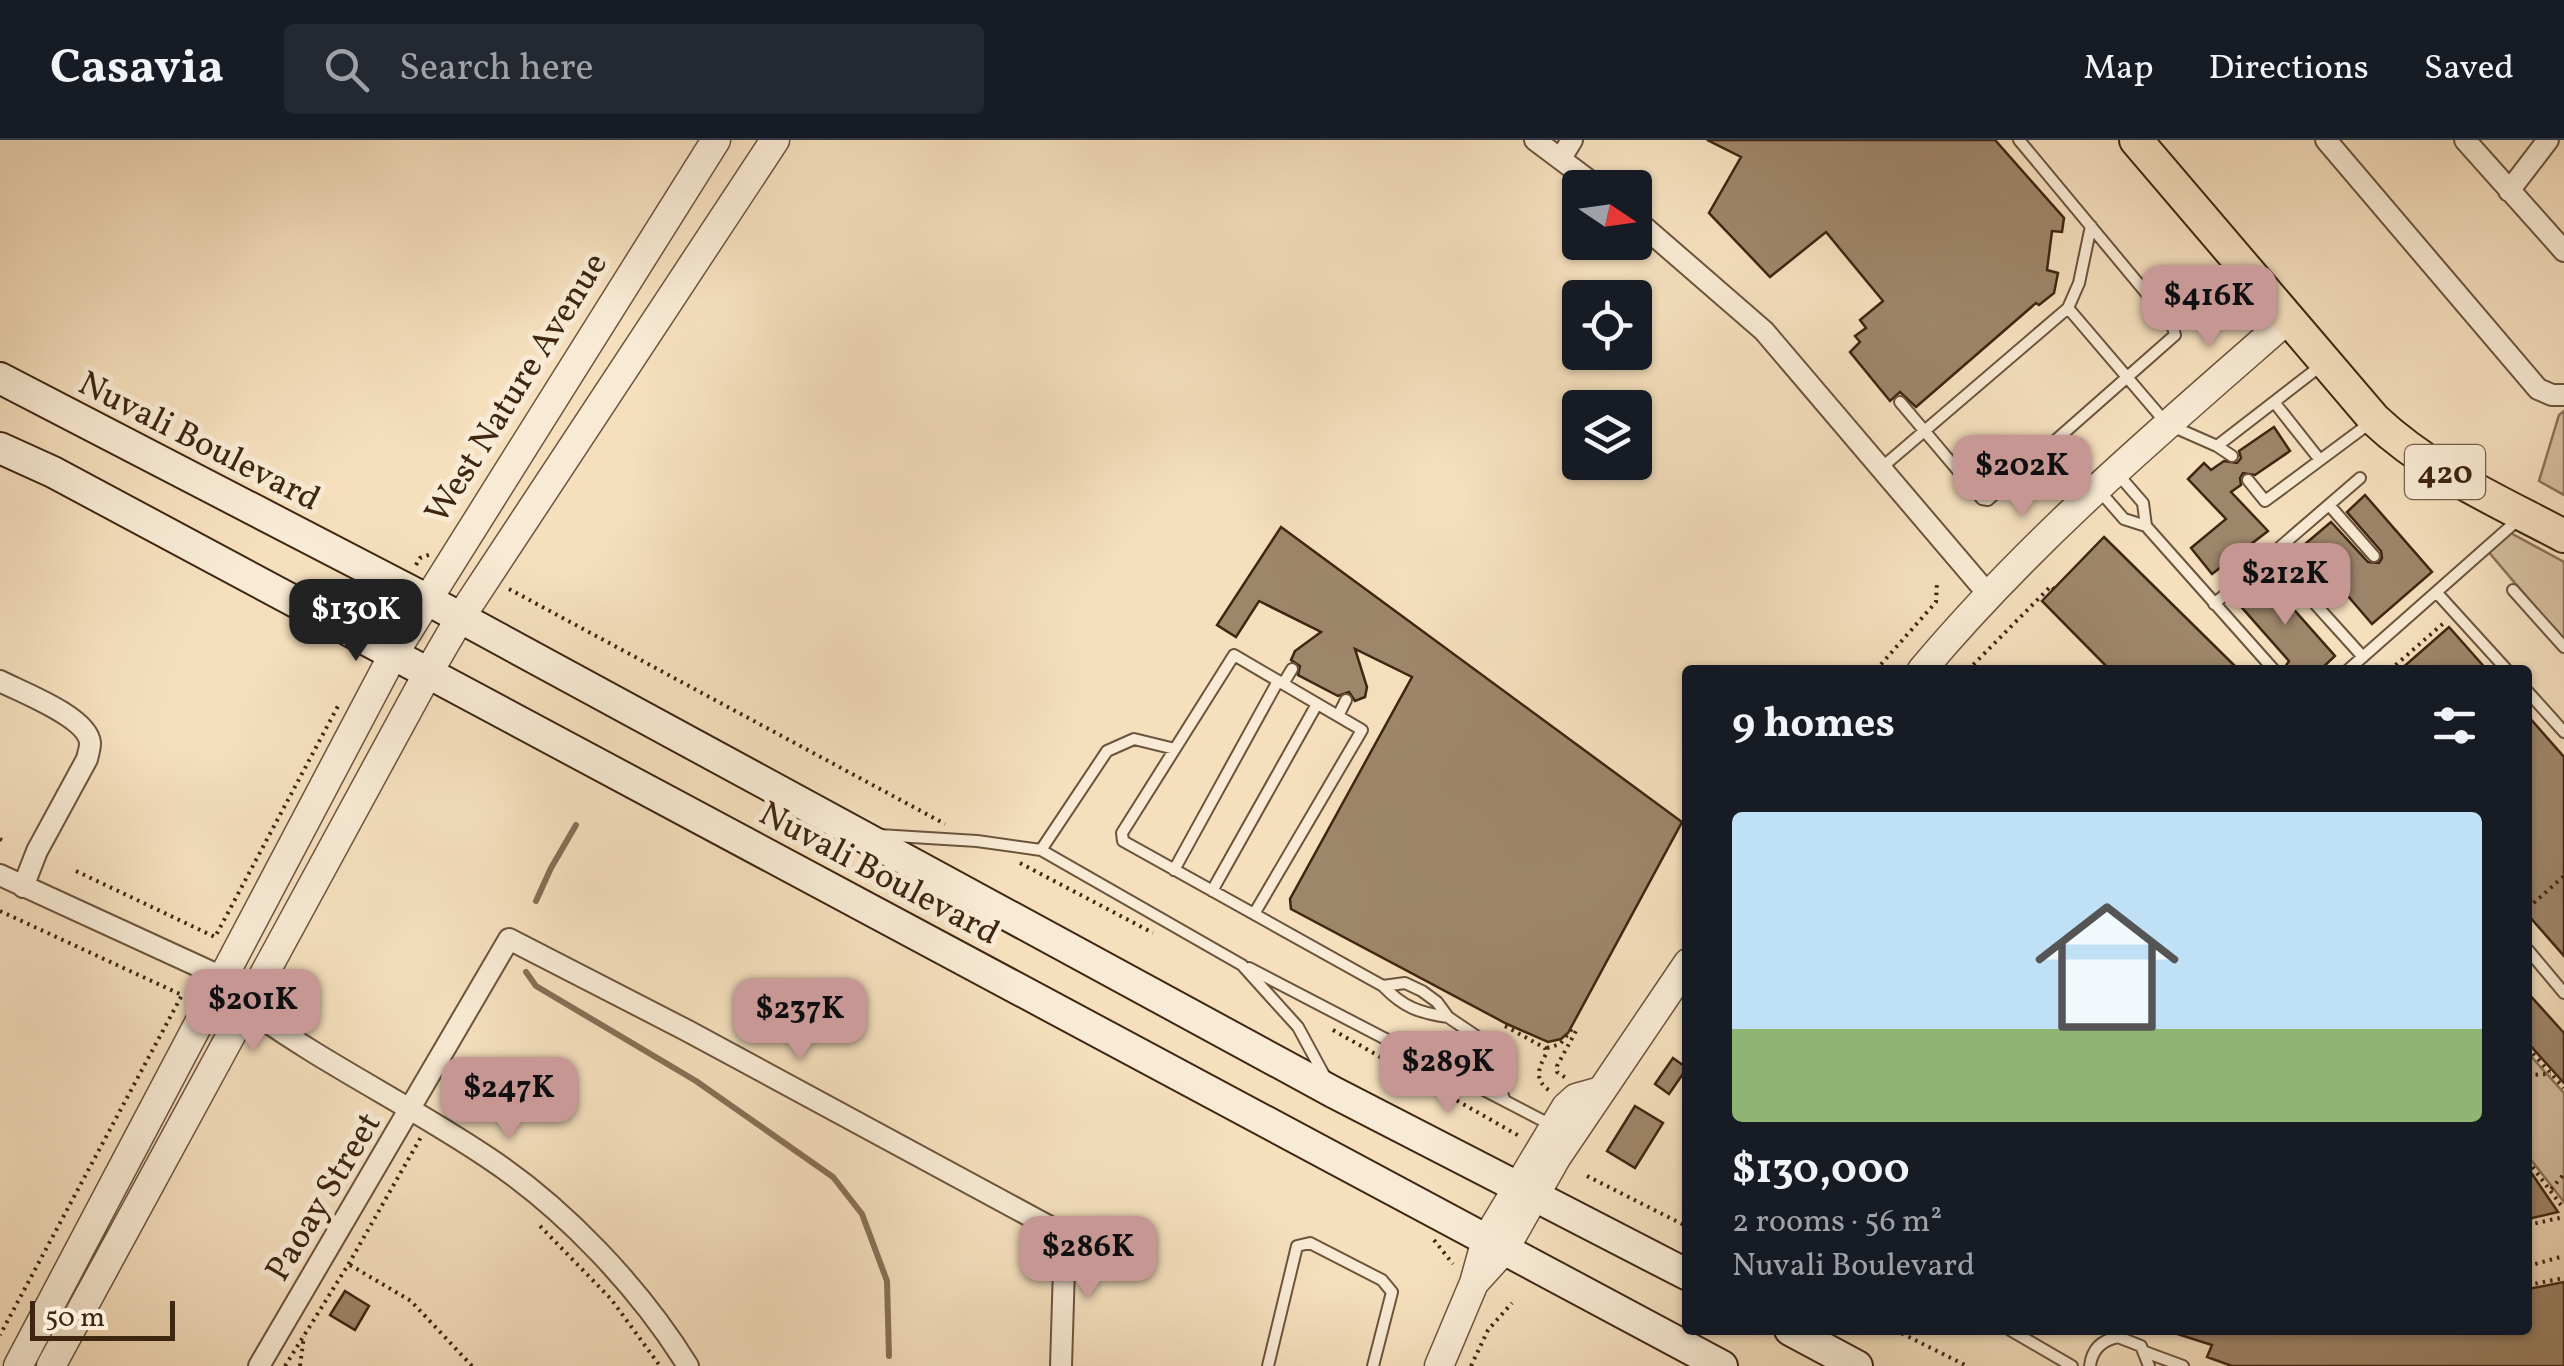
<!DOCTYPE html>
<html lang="en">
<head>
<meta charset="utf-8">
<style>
	:root { --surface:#171b24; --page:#242831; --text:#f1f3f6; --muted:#9ea1a6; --line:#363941; --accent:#c59692 }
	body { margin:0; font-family:Vollkorn,serif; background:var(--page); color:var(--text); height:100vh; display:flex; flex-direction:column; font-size:38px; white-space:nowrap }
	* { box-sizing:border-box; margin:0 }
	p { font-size:32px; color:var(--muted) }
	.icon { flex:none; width:55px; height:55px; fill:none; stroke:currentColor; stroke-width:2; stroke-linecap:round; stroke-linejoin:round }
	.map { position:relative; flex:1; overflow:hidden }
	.side { position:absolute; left:1682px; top:525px; width:850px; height:670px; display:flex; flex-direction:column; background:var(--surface); border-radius:10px; box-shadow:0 2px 8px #0004 }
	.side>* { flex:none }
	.needle { width:65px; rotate:103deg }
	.tools { position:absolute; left:1562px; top:30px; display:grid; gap:20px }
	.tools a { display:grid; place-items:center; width:90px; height:90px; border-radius:10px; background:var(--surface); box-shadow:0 2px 8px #0004; font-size:50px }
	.scale { position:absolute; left:30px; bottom:25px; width:145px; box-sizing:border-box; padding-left:10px; border:5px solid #3f2611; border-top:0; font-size:28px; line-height:35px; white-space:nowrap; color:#3f2611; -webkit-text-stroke:8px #f8ead4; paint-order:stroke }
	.price { position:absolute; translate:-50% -85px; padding:0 22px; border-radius:20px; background:var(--accent); color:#111; font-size:32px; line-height:65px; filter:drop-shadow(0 2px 5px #0008) }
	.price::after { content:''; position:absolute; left:50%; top:60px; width:30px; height:22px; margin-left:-15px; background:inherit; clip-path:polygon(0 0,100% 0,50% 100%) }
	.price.selected { background:#222; color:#fff }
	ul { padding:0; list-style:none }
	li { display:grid; align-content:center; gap:20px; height:530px; padding:0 50px }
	li span { display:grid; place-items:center; height:310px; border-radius:10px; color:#555 }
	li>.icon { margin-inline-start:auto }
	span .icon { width:180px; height:180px; fill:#fffc; stroke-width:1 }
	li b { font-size:42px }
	h2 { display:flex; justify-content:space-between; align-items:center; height:120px; padding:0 50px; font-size:42px }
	header { display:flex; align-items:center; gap:60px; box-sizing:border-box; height:140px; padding:0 50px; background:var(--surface); border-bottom:2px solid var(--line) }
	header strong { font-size:48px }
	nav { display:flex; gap:55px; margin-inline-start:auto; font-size:35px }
	.search { width:700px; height:90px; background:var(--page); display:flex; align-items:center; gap:25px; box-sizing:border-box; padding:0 35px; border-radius:10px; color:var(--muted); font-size:38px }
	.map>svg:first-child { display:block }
</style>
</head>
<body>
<header>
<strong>Casavia</strong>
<div class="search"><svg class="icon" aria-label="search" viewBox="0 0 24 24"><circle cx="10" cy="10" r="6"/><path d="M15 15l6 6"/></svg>Search here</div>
<nav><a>Map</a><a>Directions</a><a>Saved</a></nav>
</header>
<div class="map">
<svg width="2564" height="1226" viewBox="0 0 2564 1226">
	<rect width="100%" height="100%" fill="#f5dfbd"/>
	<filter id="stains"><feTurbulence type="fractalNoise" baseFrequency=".002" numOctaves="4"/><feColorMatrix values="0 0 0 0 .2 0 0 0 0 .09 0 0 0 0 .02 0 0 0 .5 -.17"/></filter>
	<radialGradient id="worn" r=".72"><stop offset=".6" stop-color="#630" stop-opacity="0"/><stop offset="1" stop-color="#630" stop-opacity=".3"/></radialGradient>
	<path fill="#d6c0a0" stroke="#8a7358" stroke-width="2.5" d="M2564 271V355L2539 341 2559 275Z
		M2507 391 2564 422V501L2487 410Z
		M2528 913 2564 953V1062L2528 1016Z"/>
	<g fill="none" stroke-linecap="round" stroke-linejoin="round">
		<path stroke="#876f55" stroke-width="6" d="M536 761 551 728 576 685
			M526 832 536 846 696 941 833 1037 862 1074 887 1141 889 1216"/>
	</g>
	<path fill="#9e866a" stroke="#3f2611" stroke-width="2.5" d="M1707 0H1995L2064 78 2062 92 2052 91 2047 130 2058 133 2054 153 2039 165 2036 163 1916 267 1900 252 1890 261 1850 212 1860 202 1855 196 1866 188 1860 180 1883 161 1826 92 1770 137 1709 73 1741 17Z
		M2274 287 2290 311 2255 335 2243 333 2240 338 2241 345 2231 352 2268 391 2212 434 2191 408 2226 379 2188 339 2204 323 2211 330 2224 321 2237 323 2241 318 2239 311Z
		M2365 355 2432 432 2372 484 2304 405 2331 382 2368 422 2379 423 2382 418 2381 411 2347 372Z
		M1281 387 1682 682 1568 893 1561 899 1548 902 1507 884 1291 769 1290 759 1412 537 1355 509 1367 547 1365 557 1355 561 1349 552 1338 556 1298 535 1300 526 1291 520 1295 511 1321 492 1259 461 1236 497 1217 485Z
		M2104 397 2239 530H2110L2042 461Z
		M2265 437 2335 516 2320 530H2283L2289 521 2237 462Z
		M2449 487 2487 530H2400Z
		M2528 576 2564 617V816L2528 775Z
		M2528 853 2564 893V943L2528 903Z
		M1673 918 1687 928 1669 954 1655 944Z
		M1635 966 1663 983 1635 1028 1607 1011Z
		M2528 1028 2558 1072 2528 1079Z
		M2564 1142V1226H2232L2207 1217 2212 1205 2174 1193 2175 1190H2528V1149Z
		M345 1151 369 1166 355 1190 330 1175Z"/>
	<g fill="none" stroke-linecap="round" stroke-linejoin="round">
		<defs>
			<path id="service" d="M2068 168 2167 284 2217 306 2232 316
				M1900 262 1982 359 1988 360 2175 195 2172 184 2019 0
				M2274 262 2320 320
				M2217 306 2323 224
				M1880 329 2068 168 2079 143 2091 86
				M2116 332 2143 363 2146 386
				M2248 340 2265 361 2370 283
				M2097 348 2124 379 2146 386 2274 530
				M2329 365 2374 416
				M2271 415 2363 517
				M2513 450 2564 507
				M2437 453 2507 530
				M2214 464 2360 338
				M2348 530 2520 378
				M1283 544 1292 529
				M2528 552 2564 592
				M1338 576 1346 560
				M879 695 977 701 1041 710 1242 825 1298 887 1324 935
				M1041 710 1107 611 1134 599 1175 609
				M1174 730 1278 541
				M1212 751 1317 564
				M1254 774 1362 590 1234 515 1122 693 1123 701 1383 846C1403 867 1419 873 1448 877
				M2528 810 2564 853
				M1249 828 1553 986
				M1383 846 1405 843 1422 851 1437 862 1448 877 1476 896 1492 922 1504 959
				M2010 1190 2072 1226
				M2145 1212 2183 1226
				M1268 1226 1297 1106 1310 1103 1382 1140 1392 1152 1373 1226
				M2090 1226C2092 1209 2102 1200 2118 1197L2141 1206 2149 1226"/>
			<path id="minor" d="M1535 0 1599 48
				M2326 0 2538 249 2552 255H2564
				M2465 0 2564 111
				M1561 18 1572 0
				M2509 51 2548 0
				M1635 79 1764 191 1988 454
				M0 541C21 552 88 577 90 603 90 609 88 614 87 619L37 711 23 747
				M0 735 222 837
				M246 867C322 923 410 965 487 1017 564 1068 639 1147 688 1226
				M259 1226 509 799 686 890 1065 1095 1061 1226"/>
			<path id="tertiary" d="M1922 530C2031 400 2160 291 2288 179
				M1474 1143 1504 1110 1556 1018 1688 823
				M18 1226 393 515 716 0
				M51 1226 428 533 460 478 775 0
				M1439 1226 1474 1143 1486 1100 1566 967 1576 958 1601 951"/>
			<path id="secondary" d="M0 238 426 459 1333 952 1688 1135
				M0 308 53 332 1722 1226
				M1790 1190 1857 1226"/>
			<path id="primary" d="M2136 0 2374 279C2429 331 2498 361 2564 396"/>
		</defs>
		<use href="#service" stroke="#6c543c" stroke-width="14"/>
		<use href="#minor" stroke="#6c543c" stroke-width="24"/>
		<use href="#tertiary" stroke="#6c543c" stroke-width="31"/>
		<use href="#secondary" stroke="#3f2611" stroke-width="34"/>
		<use href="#primary" stroke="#3f2611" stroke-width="36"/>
		<path stroke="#3f2611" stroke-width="4" stroke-dasharray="2.5 5" stroke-linecap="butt" d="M416 425 420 418 431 414
			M509 449 945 684
			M1876 530 1936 462 1937 442
			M1968 530 2051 446 2054 449
			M2390 530 2446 481
			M0 699 2 700
			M1020 723 1153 793
			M76 731 215 797 338 566
			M2528 768 2564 736
			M0 771 182 855 0 1195
			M1505 886 1545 908 1546 914C1538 929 1534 940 1550 951
			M1333 890 1521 997
			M1547 908 1560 904 1572 889 1576 891 1557 926V932L1566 938
			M2528 908 2564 948
			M2528 935 2551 934
			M2528 1021 2564 1069
			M1587 1036 1688 1087
			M2551 1049 2564 1034
			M2528 1085 2564 1077
			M540 1086 611 1159 660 1226
			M1434 1100 1453 1124
			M350 1125 411 1161 472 1226
			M2528 1126 2564 1116
			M2528 1145 2564 1138
			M1895 1190 1967 1226
			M285 1226 348 1125 421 997
			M300 1226 304 1196
			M1471 1226 1488 1190 1512 1163"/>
		<use href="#service" stroke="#f8ead4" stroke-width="10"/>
		<use href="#minor" stroke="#f8ead4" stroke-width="20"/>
		<use href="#tertiary" stroke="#f8ead4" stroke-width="28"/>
		<use href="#secondary" stroke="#f8ead4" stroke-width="30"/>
		<use href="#primary" stroke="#f5dfbd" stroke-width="32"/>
	</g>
	<g text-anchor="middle" stroke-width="10" stroke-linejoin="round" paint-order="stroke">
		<rect fill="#f8ead4" stroke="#76614c" stroke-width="2.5" x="2405" y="305" width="80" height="54" rx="8"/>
		<g font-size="32" font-weight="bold" fill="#3f2611">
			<text x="2445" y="343">420</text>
		</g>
		<g font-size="35" fill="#3f2611" stroke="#f8ead4">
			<text transform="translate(515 247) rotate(-58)" y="12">West Nature Avenue</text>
			<text transform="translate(200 300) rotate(27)" y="12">Nuvali Boulevard</text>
			<text transform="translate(880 732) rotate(28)" y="12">Nuvali Boulevard</text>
			<text transform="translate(322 1056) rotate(-59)" y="12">Paoay Street</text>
		</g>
	</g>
	<rect width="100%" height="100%" filter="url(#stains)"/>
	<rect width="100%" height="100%" fill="url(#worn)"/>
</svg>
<div class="tools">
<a><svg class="needle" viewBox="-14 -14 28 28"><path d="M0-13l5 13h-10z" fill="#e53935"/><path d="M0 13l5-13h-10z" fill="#9ea1a6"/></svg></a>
<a><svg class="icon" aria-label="locate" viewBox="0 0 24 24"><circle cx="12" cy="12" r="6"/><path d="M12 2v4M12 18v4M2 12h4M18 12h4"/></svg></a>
<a><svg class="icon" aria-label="layers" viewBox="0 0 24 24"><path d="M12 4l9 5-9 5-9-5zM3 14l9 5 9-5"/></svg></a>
</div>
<div class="scale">50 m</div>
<b class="price" style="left:2209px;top:210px">$416K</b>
<b class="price" style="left:2022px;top:380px">$202K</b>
<b class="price" style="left:2285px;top:488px">$212K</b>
<b class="price selected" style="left:356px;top:524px">$130K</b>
<b class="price" style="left:253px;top:914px">$201K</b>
<b class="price" style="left:800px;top:923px">$237K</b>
<b class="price" style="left:1448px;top:976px">$289K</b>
<b class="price" style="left:509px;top:1002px">$247K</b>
<b class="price" style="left:1088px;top:1161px">$286K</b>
<section class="side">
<h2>9 homes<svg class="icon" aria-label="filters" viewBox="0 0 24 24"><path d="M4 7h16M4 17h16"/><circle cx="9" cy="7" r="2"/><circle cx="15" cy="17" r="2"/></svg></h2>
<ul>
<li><span style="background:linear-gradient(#bfe0f5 70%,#8fb573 0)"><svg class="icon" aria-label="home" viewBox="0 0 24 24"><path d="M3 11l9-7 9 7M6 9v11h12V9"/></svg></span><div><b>$130,000</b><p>2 rooms · 56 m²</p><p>Nuvali Boulevard</p></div></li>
</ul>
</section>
</div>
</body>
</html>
